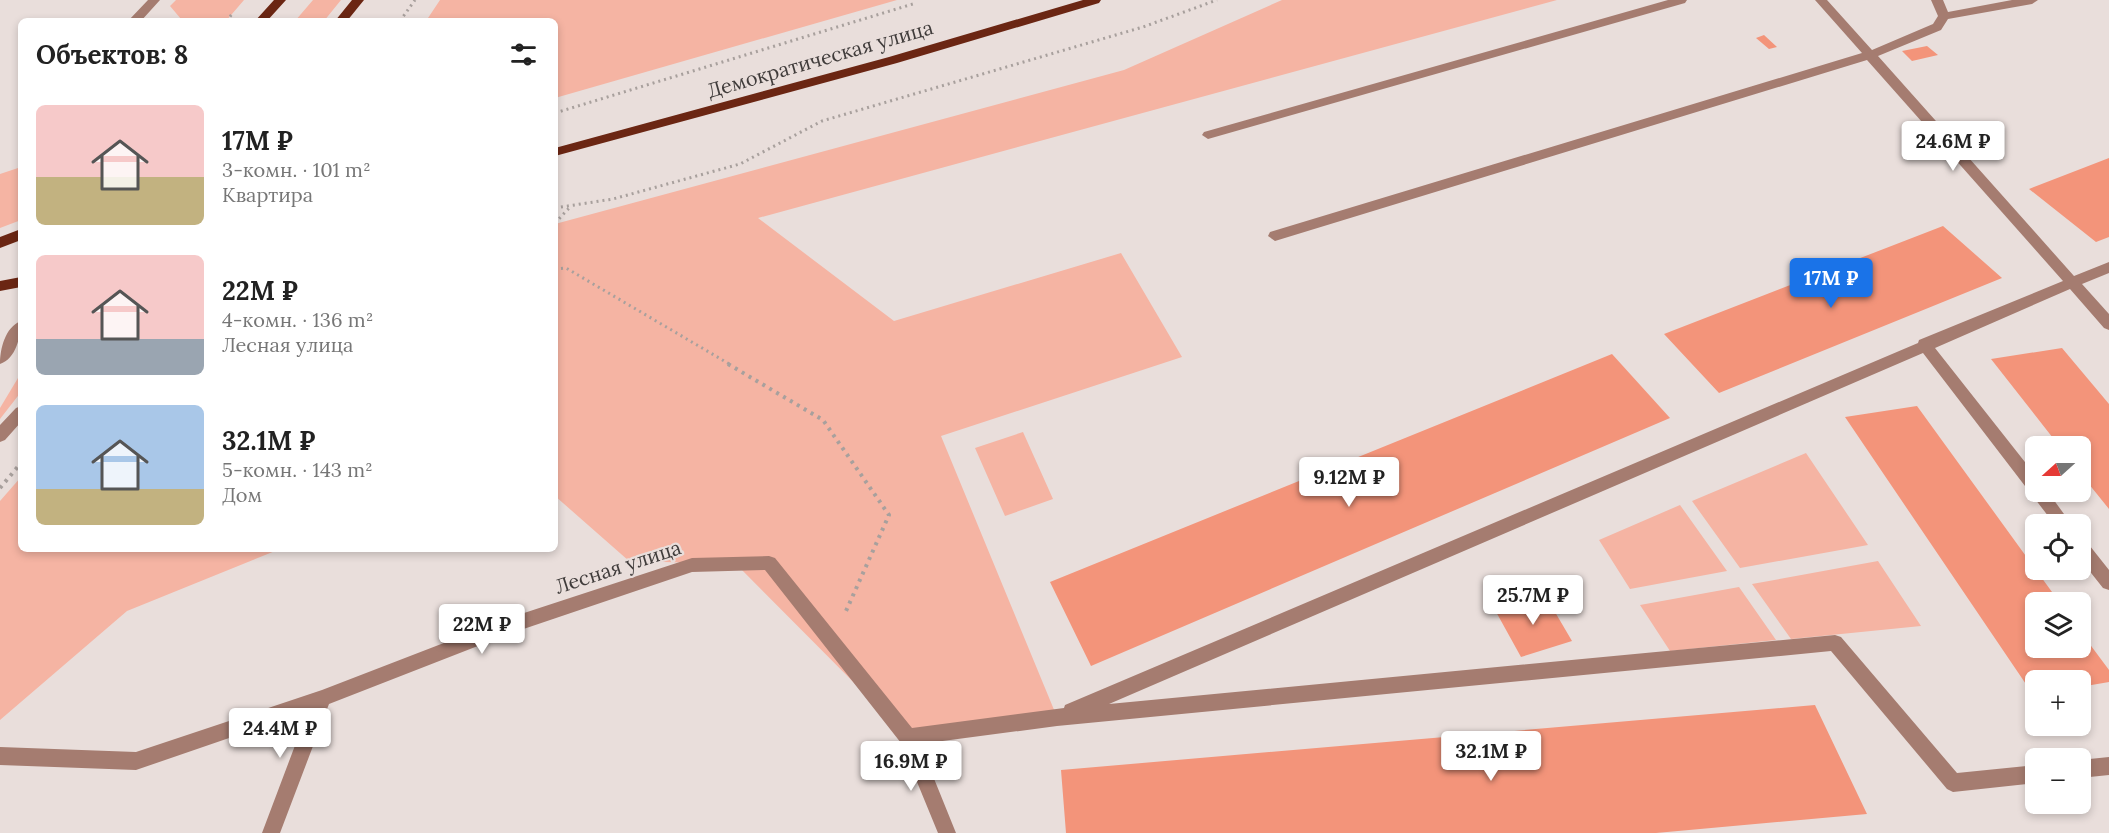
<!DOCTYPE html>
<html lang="ru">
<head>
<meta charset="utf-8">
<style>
	:root { --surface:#fff; --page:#f2f2f2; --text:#222; --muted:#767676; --accent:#1a73e8 }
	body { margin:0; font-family:Lora,serif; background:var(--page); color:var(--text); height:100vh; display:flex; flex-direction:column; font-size:22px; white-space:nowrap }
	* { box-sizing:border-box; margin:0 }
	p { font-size:20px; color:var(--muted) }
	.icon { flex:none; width:33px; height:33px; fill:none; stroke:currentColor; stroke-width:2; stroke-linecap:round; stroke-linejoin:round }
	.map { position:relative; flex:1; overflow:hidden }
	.details { position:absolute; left:18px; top:18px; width:540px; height:534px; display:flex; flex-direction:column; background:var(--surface); border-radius:9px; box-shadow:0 3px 9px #0003 }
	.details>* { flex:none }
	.needle { width:39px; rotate:249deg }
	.controls { position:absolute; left:2025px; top:436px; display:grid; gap:12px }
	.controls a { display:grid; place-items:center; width:66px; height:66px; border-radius:9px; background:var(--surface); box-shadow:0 3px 9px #0003; font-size:30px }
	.price { position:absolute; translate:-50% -51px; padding:0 14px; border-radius:6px; background:#fff; color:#222; font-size:20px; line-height:39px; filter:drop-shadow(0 2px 3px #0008) }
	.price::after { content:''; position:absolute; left:50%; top:36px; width:18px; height:14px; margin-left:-9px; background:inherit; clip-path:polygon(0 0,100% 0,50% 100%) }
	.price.active { background:var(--accent); color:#fff }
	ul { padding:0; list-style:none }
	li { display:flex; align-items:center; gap:18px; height:150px; padding:0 18px }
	li span { display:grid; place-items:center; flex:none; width:168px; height:120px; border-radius:9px; color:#555 }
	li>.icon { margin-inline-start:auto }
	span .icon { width:72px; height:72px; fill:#fffc; stroke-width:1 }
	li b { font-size:26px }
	h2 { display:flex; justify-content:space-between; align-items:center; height:72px; padding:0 18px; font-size:26px }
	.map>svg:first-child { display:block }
</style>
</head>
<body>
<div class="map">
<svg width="2109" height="833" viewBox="0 0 2109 833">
	<rect width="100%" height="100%" fill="#e9dedb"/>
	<path fill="#f5b4a3" d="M176 0H244L226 21H179L181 19 170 6Z
		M313 0H341L324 21H295Z
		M440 0H897L555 98V21H426Z
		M1282 0H1557L758 218 894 321 1121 253 1182 357 941 436 1057 717 908 737 736 564 629 561 555 496V224L1124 70Z
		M21 167V220L0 228V174Z
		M21 373V392L0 419V408Z
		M1023 432 1053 499 1005 516 975 448Z
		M1806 453 1868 545 1740 568 1692 501Z
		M21 477V549H280L127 611 0 720V501Z
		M1680 505 1727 571 1630 589 1599 540Z
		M1878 561 1921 626 1791 639 1752 584Z
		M1739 587 1776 640 1670 651 1640 605Z"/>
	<path fill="#f3947a" d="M1764 35 1777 47 1769 49 1756 38Z
		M1927 46 1938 55 1912 61 1902 51Z
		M2109 158V237L2096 242 2029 189Z
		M1943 226 2002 278 1719 393 1664 334Z
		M2062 348 2109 404V509L2080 473V447H2060L1991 359Z
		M1612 354 1670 418 1091 666 1050 582Z
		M1917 406 2060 603H2036V648H2080V631L2109 670V682L2080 687V681H2036L2034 696 1845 417Z
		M1545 595 1572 641 1521 657 1495 610Z
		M1815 705 1867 814 1656 833H1066L1061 770Z"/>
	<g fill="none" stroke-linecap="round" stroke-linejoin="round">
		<path stroke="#a8a09d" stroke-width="3" stroke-dasharray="2 4" stroke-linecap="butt" d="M226 21 234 12
			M400 21 415 0
			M555 113 916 3
			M555 208 613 199 740 164 822 121 1143 27 1217 0
			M555 223 571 206
			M555 269 566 268 731 365"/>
		<path stroke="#a8a09d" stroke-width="4" stroke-dasharray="3 5" stroke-linecap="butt" d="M728 364 823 420 889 515 846 611
			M0 488 21 463"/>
		<path fill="#a57c70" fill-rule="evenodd" d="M148 0H160L141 21H128Z
			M1668 0H1687L1685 3 1208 139 1202 135 1204 132Z
			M1815 0H1827L1872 50 1933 24 1938 16 1931 0H1943L1948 12 2012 0H2038L2032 4 1948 19 1941 30 1878 56 2074 276 2109 262V273L2082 284 2109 314V330L2104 328 2070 289 1935 348 2036 476V492H2048L2072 525H2055L1923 353 1109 704 1835 635 1841 637 1957 773 2036 765V783L1953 792 1947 789 1831 651 1057 726 920 744 956 833H938L901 743 765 570 692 572 506 635 329 704 280 833H262L308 711 136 770 0 765V747L136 752 322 690 506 619 692 558 769 556 775 558 912 728 1064 708 1065 705 1918 343 1919 340 2063 281 1867 60 1275 241 1268 236 1270 232 1862 53Z
			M21 321C21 336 16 359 0 364 0 349 5 327 21 321Z
			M21 406V422L5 440 0 442V425L16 408Z
			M2080 539 2086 541 2109 570V590L2103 588 2080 559Z
			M2109 757V775L2080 778V760Z"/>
		<path fill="#6b2613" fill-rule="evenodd" d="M274 0H286L267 21H255Z
			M352 0H364L347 21H335Z
			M1083 0H1101L1099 3 897 63 555 156V148L889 57Z
			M21 229V240L0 248V237Z
			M21 277V287L0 291V281Z"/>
	</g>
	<g text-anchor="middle" stroke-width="4.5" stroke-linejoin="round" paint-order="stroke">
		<g font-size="20" fill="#403c3b" stroke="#e9dedb">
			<text transform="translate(820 59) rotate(-16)" y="7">Демократическая улица</text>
			<text transform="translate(618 567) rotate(-18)" y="7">Лесная улица</text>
		</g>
	</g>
</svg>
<div class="controls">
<a><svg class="needle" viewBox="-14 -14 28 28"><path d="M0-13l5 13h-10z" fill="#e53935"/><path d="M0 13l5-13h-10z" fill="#767676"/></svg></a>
<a><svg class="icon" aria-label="locate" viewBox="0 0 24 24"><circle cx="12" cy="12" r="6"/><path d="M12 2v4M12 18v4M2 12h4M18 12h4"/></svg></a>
<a><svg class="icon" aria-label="layers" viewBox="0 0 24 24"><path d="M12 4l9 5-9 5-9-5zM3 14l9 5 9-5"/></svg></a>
<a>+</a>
<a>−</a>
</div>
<b class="price" style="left:1953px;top:172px">24.6M ₽</b>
<b class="price active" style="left:1831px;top:309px">17M ₽</b>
<b class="price" style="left:1349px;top:508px">9.12M ₽</b>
<b class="price" style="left:1533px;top:626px">25.7M ₽</b>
<b class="price" style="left:482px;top:655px">22M ₽</b>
<b class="price" style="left:280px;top:759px">24.4M ₽</b>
<b class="price" style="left:1491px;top:782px">32.1M ₽</b>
<b class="price" style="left:911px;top:792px">16.9M ₽</b>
<section class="details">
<h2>Объектов: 8<svg class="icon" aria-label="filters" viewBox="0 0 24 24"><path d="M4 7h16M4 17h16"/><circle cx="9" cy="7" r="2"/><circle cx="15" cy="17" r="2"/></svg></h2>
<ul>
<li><span style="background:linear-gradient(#f6c9c9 60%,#c2b280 0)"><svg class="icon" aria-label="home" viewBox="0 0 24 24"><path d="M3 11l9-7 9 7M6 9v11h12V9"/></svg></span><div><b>17M ₽</b><p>3-комн. · 101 m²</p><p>Квартира</p></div></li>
<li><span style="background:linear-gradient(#f6c9c9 70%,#9aa5b1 0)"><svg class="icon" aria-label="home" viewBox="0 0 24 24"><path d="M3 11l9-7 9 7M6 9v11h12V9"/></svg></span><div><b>22M ₽</b><p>4-комн. · 136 m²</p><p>Лесная улица</p></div></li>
<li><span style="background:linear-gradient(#a9c7e8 70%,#c2b280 0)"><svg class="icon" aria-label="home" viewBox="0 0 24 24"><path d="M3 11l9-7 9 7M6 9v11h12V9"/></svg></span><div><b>32.1M ₽</b><p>5-комн. · 143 m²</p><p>Дом</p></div></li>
</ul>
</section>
</div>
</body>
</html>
